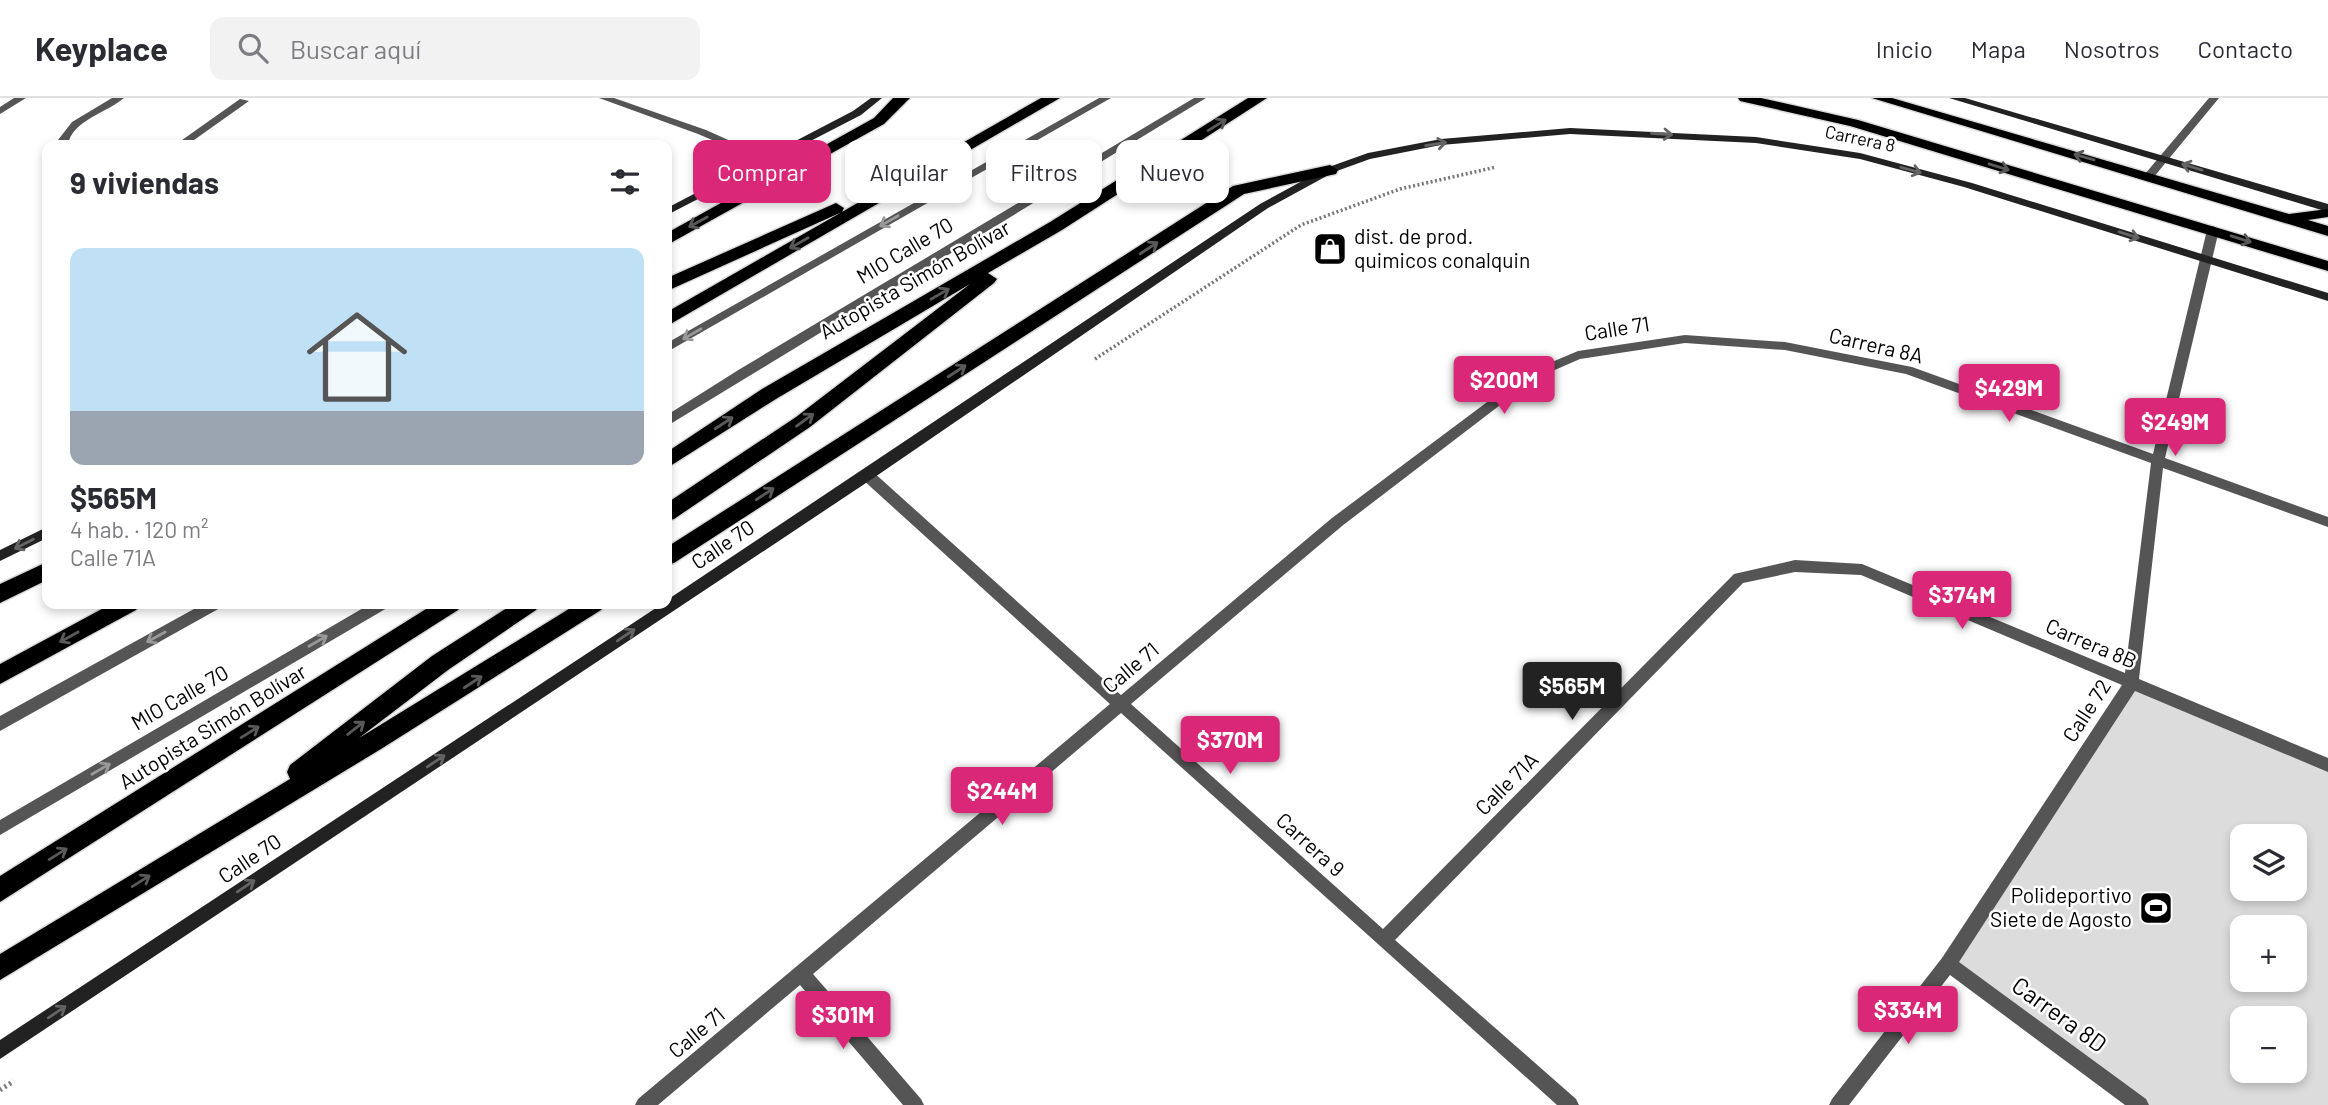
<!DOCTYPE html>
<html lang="es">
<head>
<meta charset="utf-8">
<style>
	:root { --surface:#fff; --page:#f2f2f3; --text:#2b2b33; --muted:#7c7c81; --line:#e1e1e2; --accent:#db2777 }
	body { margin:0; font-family:Barlow,sans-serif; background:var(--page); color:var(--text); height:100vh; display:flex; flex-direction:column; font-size:26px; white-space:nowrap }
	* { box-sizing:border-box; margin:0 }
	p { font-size:23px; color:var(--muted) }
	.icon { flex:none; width:38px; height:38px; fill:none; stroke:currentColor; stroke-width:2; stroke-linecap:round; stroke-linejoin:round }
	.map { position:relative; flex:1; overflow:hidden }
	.side { position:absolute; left:42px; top:42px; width:630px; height:469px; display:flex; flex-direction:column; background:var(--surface); border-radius:14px; box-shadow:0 4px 10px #0003 }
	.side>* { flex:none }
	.banner { position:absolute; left:693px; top:42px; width:665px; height:63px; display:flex; gap:14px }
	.tools { position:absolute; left:2230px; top:726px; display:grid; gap:14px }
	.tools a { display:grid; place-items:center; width:77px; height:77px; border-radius:14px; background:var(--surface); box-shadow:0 4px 10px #0003; font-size:35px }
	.price { position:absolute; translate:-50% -60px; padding:0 16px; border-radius:7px; background:var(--accent); color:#fff; font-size:23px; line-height:46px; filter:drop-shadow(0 2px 4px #0008) }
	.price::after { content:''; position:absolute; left:50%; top:42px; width:21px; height:16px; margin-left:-10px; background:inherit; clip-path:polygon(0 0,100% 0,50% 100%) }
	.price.selected { background:#222; color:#fff }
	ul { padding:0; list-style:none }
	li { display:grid; align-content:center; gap:14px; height:371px; padding:0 28px }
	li+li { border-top:2px solid var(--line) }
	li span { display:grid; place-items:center; height:217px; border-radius:14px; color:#555 }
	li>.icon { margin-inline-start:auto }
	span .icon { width:126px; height:126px; fill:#fffc; stroke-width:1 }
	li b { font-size:30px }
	h2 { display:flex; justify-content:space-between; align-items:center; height:84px; padding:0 28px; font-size:30px }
	.chip { padding:0 24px; border-radius:14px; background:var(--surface); box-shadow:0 4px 10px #0003; font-size:24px; line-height:63px }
	.chip.selected { background:var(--accent); color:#fff }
	header { display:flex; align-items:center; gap:42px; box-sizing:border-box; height:98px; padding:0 35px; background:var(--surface); border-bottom:2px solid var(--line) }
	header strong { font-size:33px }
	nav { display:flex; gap:38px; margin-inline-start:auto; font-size:24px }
	.search { width:490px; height:63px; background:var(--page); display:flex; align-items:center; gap:18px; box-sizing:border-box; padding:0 24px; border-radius:14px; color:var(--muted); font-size:26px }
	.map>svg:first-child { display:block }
</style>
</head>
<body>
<header>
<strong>Keyplace</strong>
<div class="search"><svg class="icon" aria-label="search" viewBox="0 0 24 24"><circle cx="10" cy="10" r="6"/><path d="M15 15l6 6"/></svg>Buscar aquí</div>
<nav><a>Inicio</a><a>Mapa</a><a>Nosotros</a><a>Contacto</a></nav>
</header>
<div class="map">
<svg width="2328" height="1007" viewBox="0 0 2328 1007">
	<rect width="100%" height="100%" fill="#fff"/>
	<path fill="#dcdcdc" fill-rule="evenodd" d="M2131 586 2328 667V1007H2140L1948 866ZM2242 738H2294V791H2242ZM2242 830H2294V882H2242ZM2242 920H2294V973H2242Z"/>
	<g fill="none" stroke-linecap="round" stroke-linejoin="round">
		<defs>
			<path id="primary" d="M1738 0H1761L1858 22 2328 163V173L1850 28 1740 3Z
				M1872 0H1892L2289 116 2328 111V119L2308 122 2328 128V138Z"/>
			<path id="highway" d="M893 0H910L884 26 667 147V135L874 20Z
				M1041 0H1060L667 228V214Z
				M1248 0H1267L1062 132 988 175 997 181 994 185 810 329 674 421 667 423V405L796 319 970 186 776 301 667 370V354L762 291 1050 124Z
				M1330 67 1338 72 1336 76 1244 96 674 465 667 467V449L1233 88Z
				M836 105 844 110 842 114 667 193V180Z
				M47 464V482L0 505V486Z
				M111 506H140L136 512 0 586V566Z
				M434 506H462L458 512 0 804V778Z
				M513 506H540L536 512 448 572 359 640 577 506H605L601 512 381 651 0 882V856L290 681 287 674 290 667 432 558Z"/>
		</defs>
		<use href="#primary" stroke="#dbdbdb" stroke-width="3"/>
		<use href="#highway" stroke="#dbdbdb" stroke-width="3"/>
		<path stroke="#777" stroke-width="3.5" stroke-dasharray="2 2.5" stroke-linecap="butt" d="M1095 261 1301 127 1400 91 1496 69"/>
		<path stroke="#777" stroke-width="5" stroke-dasharray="2 3.5" stroke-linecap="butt" d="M0 992 14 983"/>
		<path fill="#555" fill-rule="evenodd" d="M14 0H26L0 16V9Z
			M112 0H124C108 14 71 23 68 47H58V42L72 24Z
			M599 0H614L706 32 773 62 772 64H764L698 36Z
			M1099 0H1111L667 254V245Z
			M1194 0H1206L667 328V317L740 271Z
			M240 1 249 3 187 47H175Z
			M203 506H222L220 510 0 633V618Z
			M370 506H389L387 510 0 737V722Z"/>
		<path fill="#555" fill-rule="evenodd" d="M2209 0H2219L2153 80H2145V76Z
			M2213 128 2219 132 2165 360 2328 419V429L2163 370 2139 581 2328 660V674L2135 593 1959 864 2146 1001 2149 1007H2125L1950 877 1849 1007H1829L1832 1001 1942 860 2122 587 1861 477 1795 474 1743 485 1395 842 1576 1001 1579 1007H1557L1121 615 813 876 921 1001 924 1007H903L800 887 658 1007H635L638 1001 1110 606 862 381 860 377 862 373H872L1121 597 1332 420 1526 275 1578 253 1685 237 1785 244 1912 269 2153 356 2207 132ZM1685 245 1785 252 1906 276 2151 365 2125 575 1862 466 1795 462 1734 476 1383 831 1131 606 1342 428 1534 281 1580 261Z"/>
		<path fill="#222" fill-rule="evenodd" d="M871 0H882L861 17 667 117V110L853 13Z
			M1949 0H1965L2328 106V114Z
			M1570 30 1756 39 1860 55 1972 85 2328 195V203L1964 89 1860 61 1756 45 1570 36 1441 47 1370 61 1334 74 1268 110 872 381 0 961V942L662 506H667V502L1260 106 1326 70 1368 55 1441 41Z
			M47 429V440L0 463V452Z"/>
		<use href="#primary" fill="#000" fill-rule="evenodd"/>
		<use href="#highway" fill="#000" fill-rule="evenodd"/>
	</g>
	<defs><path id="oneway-shaft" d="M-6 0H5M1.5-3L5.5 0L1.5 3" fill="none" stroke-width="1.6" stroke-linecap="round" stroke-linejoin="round" transform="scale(1.75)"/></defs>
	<g stroke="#595959">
		<use href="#oneway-shaft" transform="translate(1217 27) rotate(-32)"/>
		<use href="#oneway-shaft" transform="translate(2084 59) rotate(-164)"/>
		<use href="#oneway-shaft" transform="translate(1999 69) rotate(17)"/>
		<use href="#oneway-shaft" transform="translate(698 124) rotate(151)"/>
		<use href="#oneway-shaft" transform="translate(2241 141) rotate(17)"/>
		<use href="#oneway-shaft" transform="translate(799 145) rotate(150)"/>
		<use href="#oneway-shaft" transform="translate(1149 150) rotate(-33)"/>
		<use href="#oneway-shaft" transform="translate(940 196) rotate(-30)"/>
		<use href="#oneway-shaft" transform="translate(957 273) rotate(-33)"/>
		<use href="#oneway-shaft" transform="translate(805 322) rotate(-36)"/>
		<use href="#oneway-shaft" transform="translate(724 325) rotate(-33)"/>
		<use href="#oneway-shaft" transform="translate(765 396) rotate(-33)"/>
		<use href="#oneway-shaft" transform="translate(69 539) rotate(151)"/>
		<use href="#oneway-shaft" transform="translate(473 584) rotate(-33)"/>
		<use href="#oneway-shaft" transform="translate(356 630) rotate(-38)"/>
		<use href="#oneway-shaft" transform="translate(250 634) rotate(-32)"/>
		<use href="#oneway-shaft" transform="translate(58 756) rotate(-32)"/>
		<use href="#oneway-shaft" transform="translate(141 783) rotate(-32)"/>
	</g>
	<g stroke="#646464">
		<use href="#oneway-shaft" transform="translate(1662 36) rotate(4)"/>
		<use href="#oneway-shaft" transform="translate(1436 46) rotate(-9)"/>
		<use href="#oneway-shaft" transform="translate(2192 69) rotate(-163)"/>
		<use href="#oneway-shaft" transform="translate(1911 72) rotate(15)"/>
		<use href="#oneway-shaft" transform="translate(2129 137) rotate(17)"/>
		<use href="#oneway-shaft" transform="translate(24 446) rotate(153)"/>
		<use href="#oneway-shaft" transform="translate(626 537) rotate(-34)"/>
		<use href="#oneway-shaft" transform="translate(436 663) rotate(-34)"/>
		<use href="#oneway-shaft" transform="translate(246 788) rotate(-34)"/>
		<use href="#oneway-shaft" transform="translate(57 914) rotate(-34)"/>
	</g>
	<g stroke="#999">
		<use href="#oneway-shaft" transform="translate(889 123) rotate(150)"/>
		<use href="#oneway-shaft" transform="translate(692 236) rotate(150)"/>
		<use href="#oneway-shaft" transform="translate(156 539) rotate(151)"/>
		<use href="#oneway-shaft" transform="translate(318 543) rotate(-30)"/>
		<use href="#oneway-shaft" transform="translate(101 671) rotate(-30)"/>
	</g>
	<defs>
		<symbol id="shop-square" viewBox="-11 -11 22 22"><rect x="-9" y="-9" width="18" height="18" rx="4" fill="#000" stroke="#fff"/><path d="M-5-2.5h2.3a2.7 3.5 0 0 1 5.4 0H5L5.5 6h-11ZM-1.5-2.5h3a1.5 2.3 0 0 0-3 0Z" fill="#fff"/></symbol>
		<symbol id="stadium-square" viewBox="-11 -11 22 22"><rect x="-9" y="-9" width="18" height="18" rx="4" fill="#000" stroke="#fff"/><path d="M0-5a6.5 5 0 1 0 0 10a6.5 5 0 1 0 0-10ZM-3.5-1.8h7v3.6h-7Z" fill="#fff"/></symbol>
	</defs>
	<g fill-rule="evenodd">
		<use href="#shop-square" x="1311" y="132" width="38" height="38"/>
		<use href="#stadium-square" x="2137" y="791" width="38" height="38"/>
	</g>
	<g text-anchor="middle" stroke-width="5" stroke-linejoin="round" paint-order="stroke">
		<g font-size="18" fill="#000" stroke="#fff">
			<text transform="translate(1860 41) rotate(12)" y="6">Carrera 8</text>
		</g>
		<g font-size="21" fill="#000" stroke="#fff" text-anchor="start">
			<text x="1354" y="146">dist. de prod.<tspan x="1354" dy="24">quimicos conalquin</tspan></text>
			<text x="2132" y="805" text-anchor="end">Polideportivo<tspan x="2132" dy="24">Siete de Agosto</tspan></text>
		</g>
		<g font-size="21" fill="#000" stroke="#fff">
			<text transform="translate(905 153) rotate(-31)" y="7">MIO Calle 70</text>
			<text transform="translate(915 182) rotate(-30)" y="7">Autopista Simón Bolívar</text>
			<text transform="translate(1617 231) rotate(-9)" y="7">Calle 71</text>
			<text transform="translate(1876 248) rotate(13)" y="7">Carrera 8A</text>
			<text transform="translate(723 447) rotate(-34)" y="7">Calle 70</text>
			<text transform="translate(2091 546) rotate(23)" y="7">Carrera 8B</text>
			<text transform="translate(1131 570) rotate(-40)" y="7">Calle 71</text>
			<text transform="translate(180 600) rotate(-30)" y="7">MIO Calle 70</text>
			<text transform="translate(2087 613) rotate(-57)" y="7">Calle 72</text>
			<text transform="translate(213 629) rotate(-32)" y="7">Autopista Simón Bolívar</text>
			<text transform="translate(1507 686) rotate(-45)" y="7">Calle 71A</text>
			<text transform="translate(1310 747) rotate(42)" y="7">Carrera 9</text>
			<text transform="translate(250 761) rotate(-34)" y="7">Calle 70</text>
			<text transform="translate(697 935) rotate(-40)" y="7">Calle 71</text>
		</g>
		<g font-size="24" fill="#000" stroke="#fff">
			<text transform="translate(2059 917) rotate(36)" y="8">Carrera 8D</text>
		</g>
	</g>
</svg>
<div class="tools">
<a><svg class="icon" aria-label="layers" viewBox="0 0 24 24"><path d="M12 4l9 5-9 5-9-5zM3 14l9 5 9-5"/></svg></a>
<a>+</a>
<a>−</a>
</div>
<b class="price" style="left:1504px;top:318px">$200M</b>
<b class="price" style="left:2009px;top:326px">$429M</b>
<b class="price" style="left:2175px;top:360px">$249M</b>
<b class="price" style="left:1962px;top:533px">$374M</b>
<b class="price selected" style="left:1572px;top:624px">$565M</b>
<b class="price" style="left:1230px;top:678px">$370M</b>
<b class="price" style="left:1002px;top:729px">$244M</b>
<b class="price" style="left:1908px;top:948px">$334M</b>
<b class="price" style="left:843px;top:953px">$301M</b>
<div class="banner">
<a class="chip selected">Comprar</a>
<a class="chip">Alquilar</a>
<a class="chip">Filtros</a>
<a class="chip">Nuevo</a>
</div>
<section class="side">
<h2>9 viviendas<svg class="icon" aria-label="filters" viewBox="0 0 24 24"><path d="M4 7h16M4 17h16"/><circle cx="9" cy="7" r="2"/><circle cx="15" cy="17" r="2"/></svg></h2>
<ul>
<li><span style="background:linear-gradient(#bfe0f5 75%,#9aa5b1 0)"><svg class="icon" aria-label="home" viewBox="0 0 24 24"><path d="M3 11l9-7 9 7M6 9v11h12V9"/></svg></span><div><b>$565M</b><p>4 hab. · 120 m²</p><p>Calle 71A</p></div></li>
</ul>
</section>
</div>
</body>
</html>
